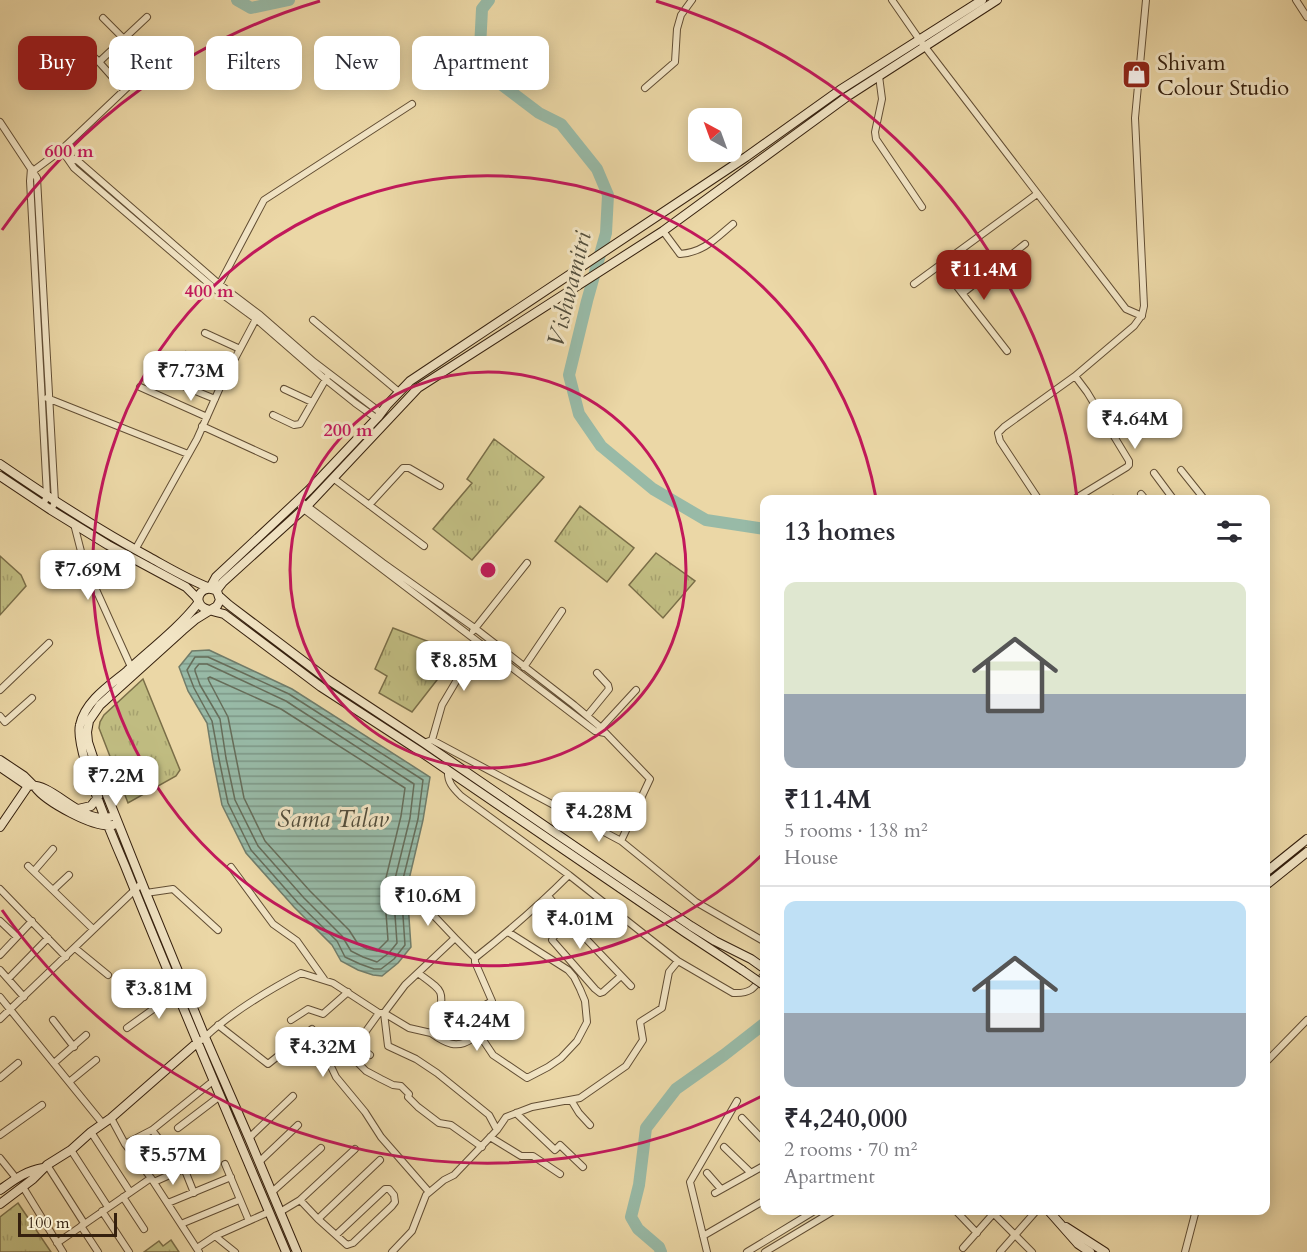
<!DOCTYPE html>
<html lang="en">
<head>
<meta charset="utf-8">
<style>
	:root { --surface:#fff; --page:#f2f2f3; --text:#2b2b33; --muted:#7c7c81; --line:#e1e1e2; --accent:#8f2418 }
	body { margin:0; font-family:Cardo,serif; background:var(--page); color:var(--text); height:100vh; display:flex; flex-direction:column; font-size:22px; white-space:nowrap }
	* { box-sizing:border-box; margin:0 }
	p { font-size:20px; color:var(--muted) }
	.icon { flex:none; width:33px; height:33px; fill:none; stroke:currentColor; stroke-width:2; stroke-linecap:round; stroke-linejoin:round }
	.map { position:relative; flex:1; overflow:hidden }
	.sheet { position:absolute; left:760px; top:495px; width:510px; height:720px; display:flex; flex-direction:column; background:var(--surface); border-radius:12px; box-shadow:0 3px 15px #0003 }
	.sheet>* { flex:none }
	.top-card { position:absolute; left:18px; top:36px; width:570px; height:54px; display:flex; gap:12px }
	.needle { width:39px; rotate:319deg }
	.controls { position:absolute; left:688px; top:108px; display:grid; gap:12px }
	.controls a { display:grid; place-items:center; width:54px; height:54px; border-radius:12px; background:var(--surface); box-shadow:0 3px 15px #0003; font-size:30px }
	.scale { position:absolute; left:18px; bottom:15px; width:99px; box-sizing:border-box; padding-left:6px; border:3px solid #35200e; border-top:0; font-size:16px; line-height:21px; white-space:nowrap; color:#35200e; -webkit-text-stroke:4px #f2e5c5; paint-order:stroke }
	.price { position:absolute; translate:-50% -51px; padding:0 14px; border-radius:12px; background:#fff; color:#222; font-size:20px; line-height:39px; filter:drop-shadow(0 2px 3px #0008) }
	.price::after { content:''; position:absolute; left:50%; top:36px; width:18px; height:14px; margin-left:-9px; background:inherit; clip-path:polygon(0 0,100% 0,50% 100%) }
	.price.selected { background:var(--accent); color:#fff }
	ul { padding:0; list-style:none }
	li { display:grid; align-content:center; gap:12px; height:318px; padding:0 24px }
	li+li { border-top:2px solid var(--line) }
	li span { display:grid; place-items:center; height:186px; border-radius:12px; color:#555 }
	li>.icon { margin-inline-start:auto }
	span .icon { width:108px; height:108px; fill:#fffc; stroke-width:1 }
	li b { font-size:26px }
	h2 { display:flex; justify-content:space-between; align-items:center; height:72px; padding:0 24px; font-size:26px }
	.tag { padding:0 21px; border-radius:12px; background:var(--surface); box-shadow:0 3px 15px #0003; font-size:21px; line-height:54px }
	.tag.selected { background:var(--accent); color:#fff }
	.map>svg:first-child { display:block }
</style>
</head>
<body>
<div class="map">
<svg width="1307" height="1252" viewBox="0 0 1307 1252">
	<defs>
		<pattern id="park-tufts" width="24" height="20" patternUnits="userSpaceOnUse" patternTransform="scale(1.5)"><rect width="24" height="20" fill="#c0bc81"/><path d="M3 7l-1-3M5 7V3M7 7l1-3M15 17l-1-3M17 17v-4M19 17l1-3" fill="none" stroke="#a6a16e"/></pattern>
		<pattern id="water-rules" width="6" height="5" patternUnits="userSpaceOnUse" patternTransform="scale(1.5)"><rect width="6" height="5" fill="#98baa7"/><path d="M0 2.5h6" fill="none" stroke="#7d9786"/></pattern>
	</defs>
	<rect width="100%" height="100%" fill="#ebd7a6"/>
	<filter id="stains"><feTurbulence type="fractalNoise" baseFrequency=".00333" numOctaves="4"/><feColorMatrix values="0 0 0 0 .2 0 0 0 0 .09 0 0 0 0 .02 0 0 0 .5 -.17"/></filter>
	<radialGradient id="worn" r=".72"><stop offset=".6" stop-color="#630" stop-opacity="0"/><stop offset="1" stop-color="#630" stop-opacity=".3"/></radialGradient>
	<path fill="url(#park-tufts)" stroke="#7a6e48" stroke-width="1.5" d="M494 439 544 477 472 560 433 529 472 483 467 479Z
		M580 506 634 548 607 582 555 541Z
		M656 553 695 581 663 618 629 585Z
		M0 556 21 575 26 586 0 615Z
		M393 628 448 649 451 662 412 712 379 693 387 676 375 669Z
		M143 679 180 770 176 776 128 803 99 728 100 722 104 715Z
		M18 1203 51 1252H0V1217Z
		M171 1240 179 1252H144L159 1241 163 1246Z"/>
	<path fill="url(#water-rules)" stroke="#707c6a" stroke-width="1.5" d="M209 650 292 689 430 777 423 820 407 888 411 947 398 963 382 976 373 975 358 970 341 961 332 945 294 907 246 853 222 805 213 760 207 723 188 691 179 667 192 651Z"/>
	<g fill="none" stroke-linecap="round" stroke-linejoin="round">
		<path stroke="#666d5a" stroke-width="1.5" d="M195 657H208L289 694 423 780 418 819 401 887 405 945 394 959 381 969H374L360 964 345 957 337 941 298 903 251 850 228 803 219 759 212 721 194 688 187 670Z
			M199 664H207L286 701 414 784 410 818 393 887 397 943 389 953 377 962 363 957 351 951 342 936 304 898 258 846 235 800 226 758 220 719 200 685 195 671V669Z
			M210 677 281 709 405 788 401 816 384 886 388 940 377 951 367 949 358 944 349 930 310 891 265 841 244 798 228 717 209 681 208 678Z"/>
		<path stroke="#98baa7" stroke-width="12" d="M237 0 251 8 289 0
			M489 0 482 9 480 48 502 85 539 113 561 124 597 169 608 195 606 233 587 301 569 375 579 414 601 446 653 489 706 520 765 529
			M661 1252 659 1247 638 1229 631 1217 639 1185 646 1128 676 1089 724 1055 765 1023"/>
		<defs>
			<path id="street" d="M892 0 919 39 1126 309 1142 316
				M1296 0 1307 17
				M103 18 124 39
				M78 42 99 62
				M879 76 882 99 875 132 876 139 922 207
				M645 88 675 62 677 29 681 15 692 0
				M124 90 99 62 147 17
				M0 122 37 178 55 502 51 510
				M57 154 154 62
				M65 155 74 168 215 289 256 319 325 379 355 403 376 418
				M31 168 30 181 47 496 43 505
				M33 171 56 154 65 155 78 161 219 284 260 315 314 362 381 413
				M663 231 680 254C704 252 715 239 733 224
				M941 266 1007 351
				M914 284 1037 194
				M218 287 264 200 412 104
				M963 293 1025 244
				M313 320 399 392
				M205 333 240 349
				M186 355 227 375
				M176 383 215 399
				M140 387 207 417
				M284 389 312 402
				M47 398 188 454
				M273 415 294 425 300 424 327 377
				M202 426 274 459
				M1181 470 1205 500
				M1154 473 1174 500
				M333 478 424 546
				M1141 494 1146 500
				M1113 499 1114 500
				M299 500 383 563 476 629 574 705 599 726 650 779 621 841
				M1039 500 1000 441 998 433 1004 427 1075 376 1134 326 1142 315 1144 306 1135 118 1146 0
				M1073 500 1127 467 1129 465V461L1087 392 1075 376
				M369 505 403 468H409L440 486
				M301 507 595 731 605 733
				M74 524 84 563 131 667
				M135 550 197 439 222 383 257 317
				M473 631 527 563
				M524 667 562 611
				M0 690 49 643
				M0 716 5 722 32 698
				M587 716 609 689 608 685 597 673
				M601 728 636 690
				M432 740 442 705 464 668 493 652
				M424 743 432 740 621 841 696 902 765 942
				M448 770C447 782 453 788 461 796L569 875 678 961 733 993C752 994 755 987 765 973
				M28 866 93 929
				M231 867 273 924 297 941 324 979
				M34 871 53 849
				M0 889 66 957
				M53 890 69 875
				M146 893 173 889 218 930
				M548 896 570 922 631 986
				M418 899 455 938
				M0 921 17 937
				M570 922 555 935 552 940 595 989 600 993 603 992 621 976
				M75 948 108 975
				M0 955 32 921
				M475 958C508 932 539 905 569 875
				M0 970 24 997
				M418 973C445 993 443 988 439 1022
				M8 979 48 938
				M0 997 103 1124
				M486 1005 492 1012 496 1011 510 1018
				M0 1019 142 883
				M53 1020 74 1047
				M291 1020 308 1009 323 1014 348 992
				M218 1025 268 1064 312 1029 317 1037 336 1077 365 1112 381 1137 429 1192
				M127 1028 177 992
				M431 1033C445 1043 457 1050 473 1038L479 1041 483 1040 493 1055 527 1078 548 1067 561 1058 577 1041 587 1022 585 1001 580 989 574 977 568 970 508 932
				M205 1037C233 1011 267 991 301 973L333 983 379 1013H384L409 1028 431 1033 439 1022 452 1024 492 1001 475 962V958L455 938 405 985 384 1013 388 1046 416 1059 437 1073 489 1115 497 1130
				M322 1045 357 1062 366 1071 381 1079 393 1085 401 1086 409 1094 408 1097 418 1107 439 1123 451 1125 482 1147
				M356 1045 370 1055
				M346 1056 356 1045 379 1013
				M1266 1062 1307 1020
				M54 1063 86 1035
				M0 1078 18 1063
				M69 1082 96 1060
				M571 1100 579 1113 590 1125
				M516 1113 555 1150 560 1145 583 1167
				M111 1118 125 1144 151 1178 199 1252
				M742 1118 765 1142
				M178 1128 220 1096
				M152 1130 186 1173 194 1193
				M91 1132 130 1192
				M0 1135 42 1105
				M490 1137 521 1156H533L560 1174
				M249 1138 293 1096
				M125 1144 152 1130 213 1081
				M724 1147 751 1173
				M71 1150 108 1207
				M0 1158 16 1178
				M259 1162 298 1125
				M225 1164 249 1221
				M47 1165 84 1223
				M707 1173 721 1189
				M154 1182 183 1169
				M23 1187 63 1252
				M272 1192 321 1148
				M715 1193 765 1165
				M123 1197 144 1229
				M300 1200 318 1219 347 1245 353 1243 392 1206 395 1202 394 1195 389 1189H385L336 1235
				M168 1203 231 1177
				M955 1210 977 1233
				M990 1210 1032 1252
				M102 1211 129 1252
				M280 1212 300 1200 355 1149
				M318 1219 380 1160
				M181 1224 239 1200
				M81 1226 98 1252
				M215 1236 235 1252
				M703 1236 765 1200
				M57 1243 151 1178
				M197 1248 215 1236 269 1212
				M963 1248 993 1214
				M392 1252 412 1231 426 1195 444 1180 454 1175 497 1130 506 1117 532 1107 580 1098 626 1066 643 1040 640 1022 662 1008 669 972 678 961
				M707 1252 690 1182 737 1101
				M747 1252 816 1210
				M765 1252 835 1210
				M1000 1252 1037 1210
				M1185 1252 1196 1210"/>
			<path id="secondary" d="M0 464C48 497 97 529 149 557 169 568 189 580 210 588L216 577 309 490 378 417 387 405 410 381 746 157 840 90 982 0
				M0 476 51 510 108 545 186 587 196 597 199 602C179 628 151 649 127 671 110 685 85 701 80 725 74 749 114 840 125 866 177 996 232 1124 286 1252
				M216 591 223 582 308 505 418 388 663 231 848 96 997 0
				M220 597 229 605 327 679 424 743 691 926 715 941 751 959 765 969
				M0 760 24 776 33 785
				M0 767 28 786
				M35 787C46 802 95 829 113 825
				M78 809 91 806 98 797
				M0 827 28 786C52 781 81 825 110 817
				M1266 872 1307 839
				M1266 885 1307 852
				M0 1190C14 1180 25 1171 43 1168
				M0 1204 33 1179 47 1165 71 1150 91 1132 111 1118 199 1041
				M1048 1210 1078 1244 1090 1252
				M1066 1227 1105 1252
				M297 1252 249 1138 205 1037 146 893 99 775 88 742 87 732 89 721 100 705 183 630 196 619 217 606 220 600 217 591C201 583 192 601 204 608 210 611 218 612 224 614L321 687 418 750 686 933 742 970"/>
		</defs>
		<use href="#street" stroke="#624e34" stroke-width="8"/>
		<use href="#secondary" stroke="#35200e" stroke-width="10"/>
		<use href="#street" stroke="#f2e5c5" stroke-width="6"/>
		<use href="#secondary" stroke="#f2e5c5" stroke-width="8"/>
		<defs>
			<path id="secondary-bridge" d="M742 970 765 986"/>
		</defs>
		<use href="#secondary-bridge" stroke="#35200e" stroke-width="10" stroke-linecap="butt"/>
		<use href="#secondary-bridge" stroke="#f2e5c5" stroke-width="8"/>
	</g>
	<g fill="none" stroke="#c2185b" stroke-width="3">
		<circle cx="488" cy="570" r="198"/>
		<path d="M765 852A395 395 0 1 1 876 498"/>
		<path d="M762 1096A593 593 0 0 1 2 910M2 230A593 593 0 0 1 320 1M656 1A593 593 0 0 1 1077 498"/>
	</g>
	<defs>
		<symbol id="shop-square" viewBox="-11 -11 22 22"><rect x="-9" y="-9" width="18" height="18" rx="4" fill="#8f2418" stroke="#f2e5c5"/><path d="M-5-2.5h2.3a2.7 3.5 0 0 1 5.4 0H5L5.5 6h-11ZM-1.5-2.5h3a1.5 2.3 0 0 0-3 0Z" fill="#fff"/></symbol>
	</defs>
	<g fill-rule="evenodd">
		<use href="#shop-square" x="1120" y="58" width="33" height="33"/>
	</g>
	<g text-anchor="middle" stroke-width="6" stroke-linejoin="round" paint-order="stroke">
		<g font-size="22" fill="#35200e" stroke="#f2e5c5" text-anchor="start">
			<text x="1157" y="70">Shivam<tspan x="1157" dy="25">Colour Studio</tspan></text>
		</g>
		<g font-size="24" font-style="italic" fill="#534e3c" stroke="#f2e5c5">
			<text transform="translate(569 289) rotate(-76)" y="8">Vishwamitri</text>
			<text x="333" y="827">Sama Talav</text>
		</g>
	</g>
	<circle cx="488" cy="570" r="9" fill="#c2185b" stroke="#f2e5c5" stroke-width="3"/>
	<g font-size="18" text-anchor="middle" font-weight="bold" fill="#c2185b" stroke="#f2e5c5" stroke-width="6" stroke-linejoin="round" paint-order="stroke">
		<text x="69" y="157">600 m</text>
		<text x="209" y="297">400 m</text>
		<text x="348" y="436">200 m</text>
	</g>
	<rect width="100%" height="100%" filter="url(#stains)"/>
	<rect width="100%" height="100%" fill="url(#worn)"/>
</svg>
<div class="controls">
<a><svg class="needle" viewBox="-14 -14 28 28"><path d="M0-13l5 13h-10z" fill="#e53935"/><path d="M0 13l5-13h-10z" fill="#7c7c81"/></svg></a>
</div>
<div class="scale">100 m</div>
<b class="price selected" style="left:984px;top:301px">₹11.4M</b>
<b class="price" style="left:191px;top:402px">₹7.73M</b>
<b class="price" style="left:1135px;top:450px">₹4.64M</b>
<b class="price" style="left:88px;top:601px">₹7.69M</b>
<b class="price" style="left:464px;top:692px">₹8.85M</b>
<b class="price" style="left:116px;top:807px">₹7.2M</b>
<b class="price" style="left:599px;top:843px">₹4.28M</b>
<b class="price" style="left:428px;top:927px">₹10.6M</b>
<b class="price" style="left:580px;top:950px">₹4.01M</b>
<b class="price" style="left:159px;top:1020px">₹3.81M</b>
<b class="price" style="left:477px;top:1052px">₹4.24M</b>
<b class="price" style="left:323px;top:1078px">₹4.32M</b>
<b class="price" style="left:173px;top:1186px">₹5.57M</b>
<div class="top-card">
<a class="tag selected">Buy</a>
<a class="tag">Rent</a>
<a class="tag">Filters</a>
<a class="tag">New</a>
<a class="tag">Apartment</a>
</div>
<section class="sheet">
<h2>13 homes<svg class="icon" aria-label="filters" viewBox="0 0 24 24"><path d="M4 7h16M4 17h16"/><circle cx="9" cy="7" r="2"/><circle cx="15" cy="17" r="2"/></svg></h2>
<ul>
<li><span style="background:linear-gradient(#dfe7d0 60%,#9aa5b1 0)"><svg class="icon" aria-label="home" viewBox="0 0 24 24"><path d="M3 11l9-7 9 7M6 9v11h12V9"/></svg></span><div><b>₹11.4M</b><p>5 rooms · 138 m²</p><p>House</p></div></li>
<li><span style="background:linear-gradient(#bfe0f5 60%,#9aa5b1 0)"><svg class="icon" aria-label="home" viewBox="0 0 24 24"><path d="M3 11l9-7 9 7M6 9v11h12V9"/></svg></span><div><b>₹4,240,000</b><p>2 rooms · 70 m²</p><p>Apartment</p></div></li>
</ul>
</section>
</div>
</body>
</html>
